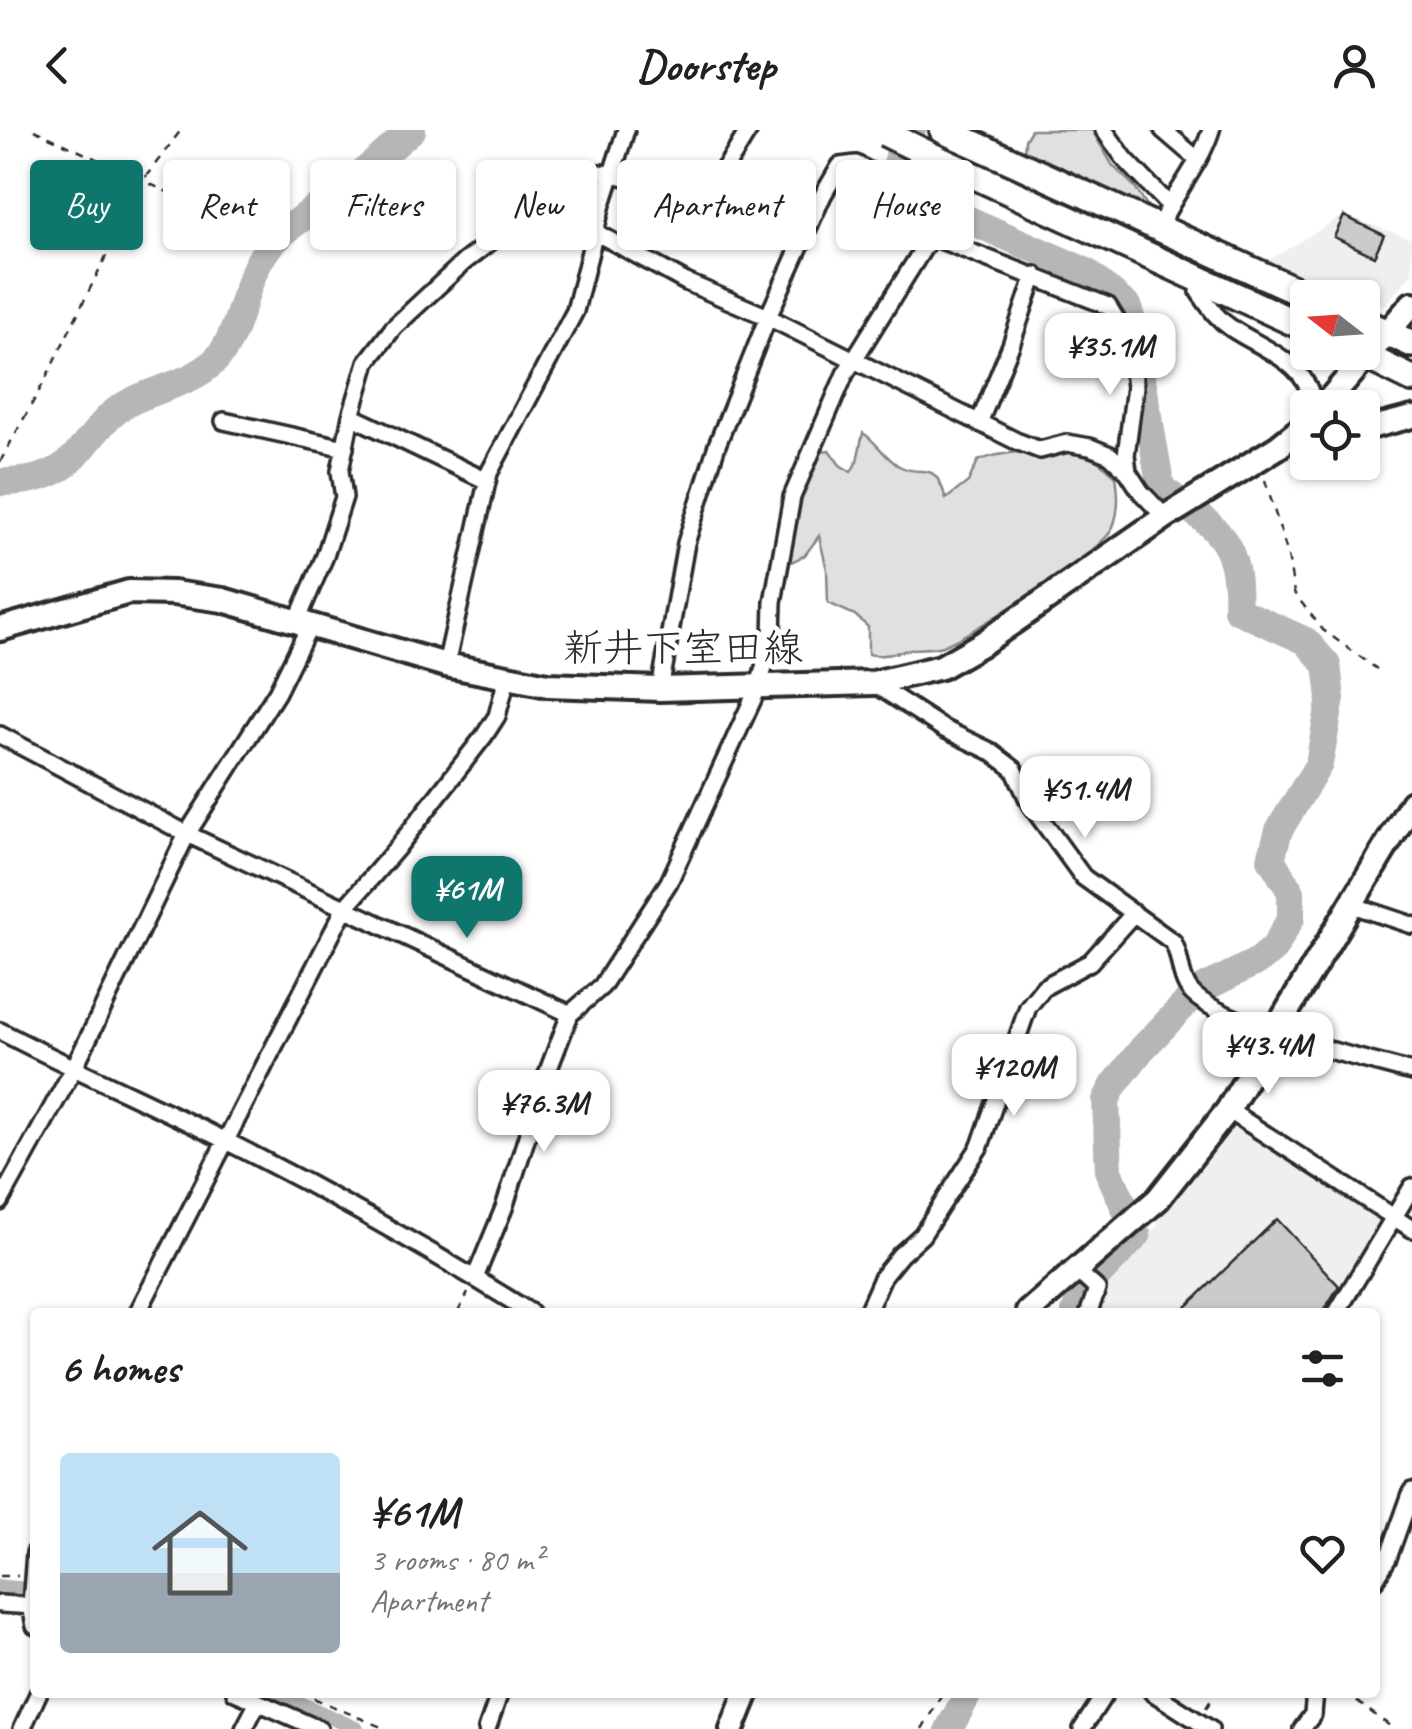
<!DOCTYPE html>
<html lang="en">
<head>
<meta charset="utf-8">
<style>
	:root { --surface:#fff; --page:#f2f2f2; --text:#202124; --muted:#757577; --line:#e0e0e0; --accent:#0f766e }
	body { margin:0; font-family:Caveat,"Klee One",sans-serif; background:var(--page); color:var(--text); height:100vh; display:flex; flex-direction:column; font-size:38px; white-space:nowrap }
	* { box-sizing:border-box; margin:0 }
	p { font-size:32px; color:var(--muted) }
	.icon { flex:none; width:55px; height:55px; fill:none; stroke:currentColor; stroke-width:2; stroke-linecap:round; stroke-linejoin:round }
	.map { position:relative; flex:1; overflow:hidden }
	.panel { position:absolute; left:30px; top:1178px; width:1350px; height:390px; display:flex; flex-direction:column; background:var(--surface); border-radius:10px; box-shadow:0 2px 8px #0004 }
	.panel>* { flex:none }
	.top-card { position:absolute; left:30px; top:30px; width:1352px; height:90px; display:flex; gap:20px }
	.needle { width:65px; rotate:287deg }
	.tools { position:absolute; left:1290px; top:150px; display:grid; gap:20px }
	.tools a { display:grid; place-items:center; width:90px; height:90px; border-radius:10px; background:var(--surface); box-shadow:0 2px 8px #0004; font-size:50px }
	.price { position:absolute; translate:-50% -85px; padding:0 22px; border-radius:20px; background:#fff; color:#222; font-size:32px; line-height:65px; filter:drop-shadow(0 2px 5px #0008) }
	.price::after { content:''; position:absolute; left:50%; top:60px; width:30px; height:22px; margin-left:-15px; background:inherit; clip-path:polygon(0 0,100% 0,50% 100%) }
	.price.selected { background:var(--accent); color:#fff }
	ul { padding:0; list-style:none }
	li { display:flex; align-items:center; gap:30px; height:250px; padding:0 30px }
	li+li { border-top:2px solid var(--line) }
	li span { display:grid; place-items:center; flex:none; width:280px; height:200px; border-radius:10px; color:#555 }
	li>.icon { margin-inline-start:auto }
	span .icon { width:120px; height:120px; fill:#fffc; stroke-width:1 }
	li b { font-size:42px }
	h2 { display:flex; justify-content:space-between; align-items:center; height:120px; padding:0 30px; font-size:42px }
	.pill { padding:0 35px; border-radius:10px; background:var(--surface); box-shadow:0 2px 8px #0004; font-size:35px; line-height:90px }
	.pill.selected { background:var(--accent); color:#fff }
	header { display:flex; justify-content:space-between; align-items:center; height:130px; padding:0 30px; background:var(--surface); font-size:45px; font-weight:700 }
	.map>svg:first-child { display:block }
</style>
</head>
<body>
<header><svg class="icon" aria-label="back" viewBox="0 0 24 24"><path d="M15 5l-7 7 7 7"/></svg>Doorstep<svg class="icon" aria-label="person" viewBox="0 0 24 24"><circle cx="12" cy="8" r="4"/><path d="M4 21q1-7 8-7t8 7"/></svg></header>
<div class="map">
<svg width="1412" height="1599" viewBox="0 0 1412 1599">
	<rect width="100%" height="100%" fill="#fff"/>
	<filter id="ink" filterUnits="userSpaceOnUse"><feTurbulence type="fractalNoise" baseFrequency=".01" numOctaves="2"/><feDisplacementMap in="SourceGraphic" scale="20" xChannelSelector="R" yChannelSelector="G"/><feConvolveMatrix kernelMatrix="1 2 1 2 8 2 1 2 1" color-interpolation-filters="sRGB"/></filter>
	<g filter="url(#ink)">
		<path fill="#efefef" d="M1344 85 1412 109V143L1385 175H1363L1362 168 1339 167 1266 132Z
			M1233 996 1242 998 1386 1088 1332 1182H1093L1097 1154 1156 1097 1163 1082Z"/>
		<path fill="#e0e0e0" stroke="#868686" stroke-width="2.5" d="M1031 0H1092L1113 36 1135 57 1153 85 1024 26 1025 10Z
			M863 303C876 311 886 329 899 336 924 349 934 327 946 369L968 352 978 331C1006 319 1069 317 1097 331 1104 335 1110 341 1116 346 1119 364 1120 382 1112 399 1101 422 970 506 942 516 932 519 922 518 912 519 894 522 886 528 868 524V497L855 485 828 473 827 440 819 406 805 425 787 434 792 381 816 324 829 320 840 335 851 342 857 331Z"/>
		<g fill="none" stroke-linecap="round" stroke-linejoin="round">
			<path stroke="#b6b6b6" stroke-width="15" d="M0 1457 35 1460
				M274 1562 357 1599"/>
			<path stroke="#b6b6b6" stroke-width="28" d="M912 0C897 29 887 39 912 65L1085 141 1128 177 1140 219 1141 244 1161 358C1214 397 1241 407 1237 480L1306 511 1327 535 1331 568 1319 634 1279 700 1271 729 1291 762V788L1274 818 1260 830 1202 859 1186 873 1142 919 1114 955 1106 970 1109 1042 1137 1105 1083 1161 1075 1182
				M0 352C21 352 40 350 59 339 81 326 93 301 112 284 145 256 198 258 223 221 243 191 244 151 265 122 284 98 311 82 336 64 362 45 387 21 412 0
				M949 1599 969 1562"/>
		</g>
		<path fill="#cbcbcb" stroke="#2b2b2b" stroke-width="2.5" d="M1344 86 1384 105 1374 126 1334 107Z
			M1277 1089 1339 1156 1323 1182H1181Z"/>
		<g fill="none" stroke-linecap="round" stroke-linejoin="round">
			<defs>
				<path id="minor" d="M1104 0 1125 29 1169 75
					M1163 0 1198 30
					M1160 95C1175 62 1200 35 1211 0
					M595 102 686 152 768 187 1016 311 1040 320 1067 313 1090 317 1110 325 1128 342
					M1199 162C1209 176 1216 188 1231 198 1264 220 1309 232 1314 278
					M351 286 487 351
					M224 291 345 318
					M979 293 1011 215 1035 145
					M297 491 325 426 344 367 340 341 351 286 367 232 394 197 464 132 507 99 595 43C626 41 690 71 712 52 727 40 738 16 749 0
					M446 535 489 343 575 181 602 74 626 0
					M873 553 944 599 990 621 1014 639 1030 674 1083 747 1173 812C1181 826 1179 842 1187 856 1206 893 1368 930 1412 942
					M660 559 686 413 717 315 768 187 823 65 840 36 856 34 874 44 884 76 905 96 1108 176 1129 210 1135 257 1126 325 1128 342 1141 362 1165 387
					M0 605 187 704 570 884
					M1352 775 1412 795
					M0 901C74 940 151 973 226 1011 329 1063 432 1121 530 1182
					M1228 980 1412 1099
					M0 1072 73 940 187 704 277 562 310 495
					M1077 1141 1097 1159 1089 1182
					M475 1148 504 1078 548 941 570 884 602 856 669 752 759 556 772 507 773 472 792 367 845 244 931 106
					M138 1182 345 778 397 718 484 606 497 586 507 548
					M867 1182 883 1146 900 1125 922 1105 980 1016 1028 877 1044 857 1090 832 1134 783
					M1337 1182 1412 1057
					M35 1423 31 1475 35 1496
					M1375 1450 1388 1428 1412 1361
					M0 1474 35 1476
					M235 1562 319 1599
					M1152 1562 1210 1599
					M22 1599 39 1562
					M244 1599 257 1574
					M487 1599 500 1562
					M1082 1599 1106 1562
					M1302 1599 1313 1584 1315 1562"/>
				<path id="tertiary" d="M1362 300 1412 287"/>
				<path id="secondary" d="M1322 278 1412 174
					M0 499 129 462 173 463 223 470 446 535 548 555 660 559 873 553 941 537 983 513 1165 387 1278 317 1308 293
					M1028 1182 1158 1069 1228 980 1412 673
					M732 1599 747 1562"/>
				<path id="primary" d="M943 0 1313 168
					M936 28 1308 199
					M1362 191 1412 214
					M1357 222 1412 249"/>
			</defs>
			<use href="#minor" stroke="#2b2b2b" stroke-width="22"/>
			<use href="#tertiary" stroke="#2b2b2b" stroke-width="28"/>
			<use href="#secondary" stroke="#2b2b2b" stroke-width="30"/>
			<use href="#primary" stroke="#2b2b2b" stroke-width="32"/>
			<path stroke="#2b2b2b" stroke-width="2.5" stroke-dasharray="8 8" stroke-linecap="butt" d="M34 0 249 100
				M0 332 45 250 144 49 181 0
				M1265 350 1288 425 1294 463 1323 500 1377 539
				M458 1182 468 1163
				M0 1446H18
				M299 1562 386 1599
				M1344 1562 1394 1599
				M1206 1578 1216 1562
				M922 1599 943 1562"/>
			<use href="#minor" stroke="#fff" stroke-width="15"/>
			<use href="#tertiary" stroke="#fff" stroke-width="20"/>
			<use href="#secondary" stroke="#fff" stroke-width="22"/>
			<use href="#primary" stroke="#fff" stroke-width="25"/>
			<defs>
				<path id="primary-bridge" d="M885 3 936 28"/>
			</defs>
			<use href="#primary-bridge" stroke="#2b2b2b" stroke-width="32" stroke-linecap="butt"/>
			<use href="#primary-bridge" stroke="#fff" stroke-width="25"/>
		</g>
	</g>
	<g text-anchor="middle" stroke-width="10" stroke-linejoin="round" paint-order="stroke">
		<g font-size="40" fill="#2b2b2b" stroke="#fff">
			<text x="683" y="531">新井下室田線</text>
		</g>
	</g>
</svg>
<div class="tools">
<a><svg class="needle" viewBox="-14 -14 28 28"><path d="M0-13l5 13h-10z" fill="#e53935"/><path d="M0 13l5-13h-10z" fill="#757577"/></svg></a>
<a><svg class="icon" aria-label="locate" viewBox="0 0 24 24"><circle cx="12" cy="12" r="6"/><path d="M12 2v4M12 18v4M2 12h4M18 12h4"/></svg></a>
</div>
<b class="price" style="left:1110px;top:268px">¥35.1M</b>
<b class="price" style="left:1085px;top:711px">¥51.4M</b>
<b class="price selected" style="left:467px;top:811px">¥61M</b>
<b class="price" style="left:1268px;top:967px">¥43.4M</b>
<b class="price" style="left:1014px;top:989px">¥120M</b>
<b class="price" style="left:544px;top:1025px">¥76.3M</b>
<div class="top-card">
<a class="pill selected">Buy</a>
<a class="pill">Rent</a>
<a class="pill">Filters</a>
<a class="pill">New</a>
<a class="pill">Apartment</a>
<a class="pill">House</a>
</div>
<section class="panel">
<h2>6 homes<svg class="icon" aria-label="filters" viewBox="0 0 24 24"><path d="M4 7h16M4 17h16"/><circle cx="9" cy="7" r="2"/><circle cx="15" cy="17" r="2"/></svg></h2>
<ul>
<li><span style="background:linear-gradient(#bfe0f5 60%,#9aa5b1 0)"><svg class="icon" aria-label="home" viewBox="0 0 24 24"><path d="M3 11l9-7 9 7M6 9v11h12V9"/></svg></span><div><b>¥61M</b><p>3 rooms · 80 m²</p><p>Apartment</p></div><svg class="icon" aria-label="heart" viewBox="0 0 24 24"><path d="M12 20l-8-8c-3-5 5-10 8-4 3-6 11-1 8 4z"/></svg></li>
</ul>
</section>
</div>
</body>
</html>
